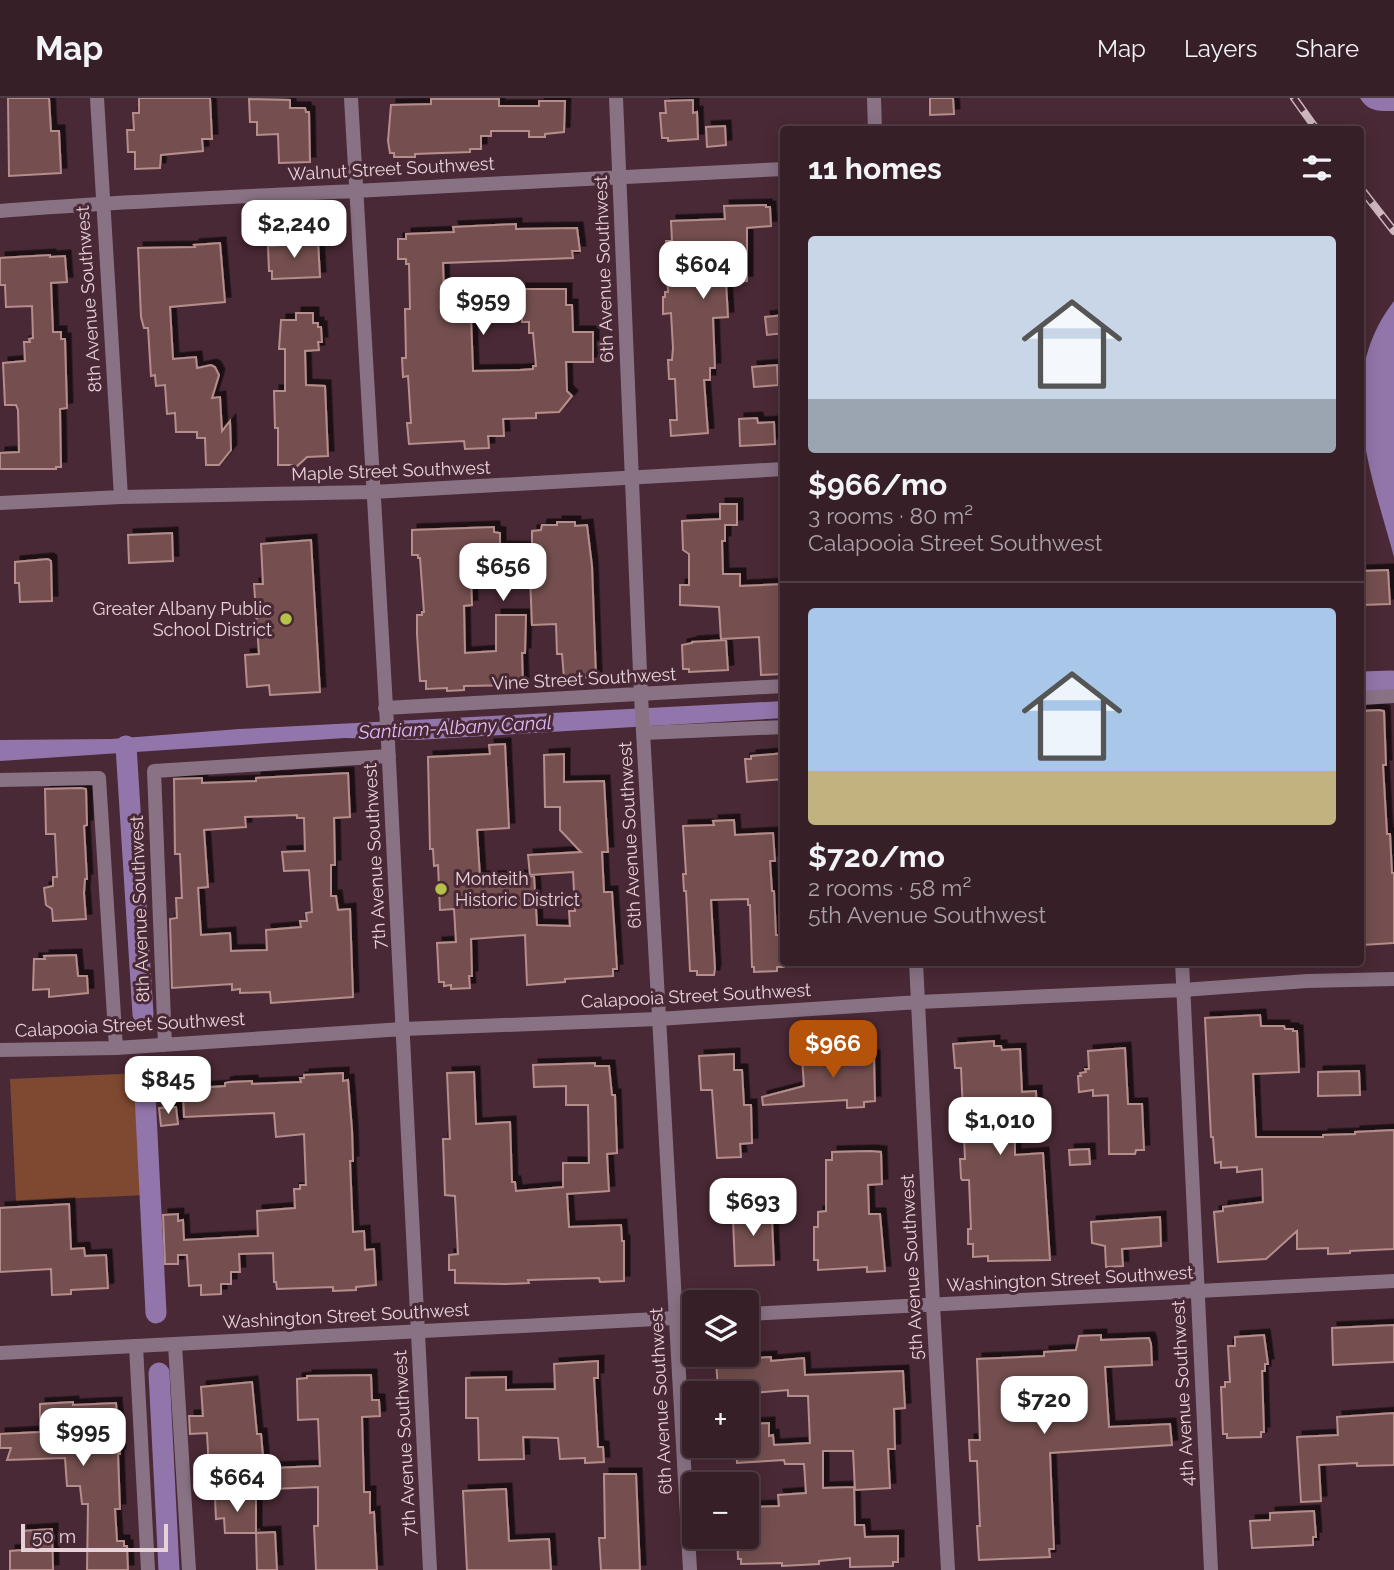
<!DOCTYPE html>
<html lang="en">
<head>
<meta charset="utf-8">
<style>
	:root { --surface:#371f28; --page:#3e2730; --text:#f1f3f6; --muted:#aaa2a8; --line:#513d45; --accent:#b45309 }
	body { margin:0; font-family:Raleway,sans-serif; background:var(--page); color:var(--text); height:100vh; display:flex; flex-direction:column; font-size:26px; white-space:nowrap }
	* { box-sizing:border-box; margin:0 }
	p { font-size:23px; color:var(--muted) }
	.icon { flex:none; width:38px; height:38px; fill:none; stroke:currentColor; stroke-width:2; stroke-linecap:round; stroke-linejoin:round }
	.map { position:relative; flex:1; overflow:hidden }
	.details { position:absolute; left:780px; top:28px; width:584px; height:840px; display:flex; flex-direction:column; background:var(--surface); border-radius:7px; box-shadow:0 4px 18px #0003,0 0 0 2px var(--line) }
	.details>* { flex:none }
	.tools { position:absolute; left:682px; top:1192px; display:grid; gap:14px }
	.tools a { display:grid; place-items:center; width:77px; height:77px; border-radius:7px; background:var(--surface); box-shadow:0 4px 18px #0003,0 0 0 2px var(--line); font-size:35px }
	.scale { position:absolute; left:21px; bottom:18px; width:147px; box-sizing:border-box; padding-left:7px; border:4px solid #e7d2d9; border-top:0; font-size:19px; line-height:24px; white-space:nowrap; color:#e7d2d9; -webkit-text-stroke:5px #492935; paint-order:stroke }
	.price { position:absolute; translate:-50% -60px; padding:0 16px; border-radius:14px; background:#fff; color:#222; font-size:23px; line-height:46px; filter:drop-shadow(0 2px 4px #0008) }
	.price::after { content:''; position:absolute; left:50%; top:42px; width:21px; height:16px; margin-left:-10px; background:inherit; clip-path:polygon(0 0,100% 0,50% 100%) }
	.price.selected { background:var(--accent); color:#fff }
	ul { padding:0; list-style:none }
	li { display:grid; align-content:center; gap:14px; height:371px; padding:0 28px }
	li+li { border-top:2px solid var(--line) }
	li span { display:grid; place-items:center; height:217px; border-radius:7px; color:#555 }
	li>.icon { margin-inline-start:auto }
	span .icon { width:126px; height:126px; fill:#fffc; stroke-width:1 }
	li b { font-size:30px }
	h2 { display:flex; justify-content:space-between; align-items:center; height:84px; padding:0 28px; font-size:30px }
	header { display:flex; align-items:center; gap:42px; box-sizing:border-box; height:98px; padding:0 35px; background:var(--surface); border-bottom:2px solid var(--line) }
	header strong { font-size:33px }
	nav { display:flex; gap:38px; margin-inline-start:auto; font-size:24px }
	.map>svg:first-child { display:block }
</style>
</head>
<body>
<header>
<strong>Map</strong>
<nav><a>Map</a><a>Layers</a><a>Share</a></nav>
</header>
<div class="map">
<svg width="1394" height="1472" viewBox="0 0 1394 1472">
	<defs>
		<filter id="shadow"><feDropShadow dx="5.5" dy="-5.5" stdDeviation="0" flood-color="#0009"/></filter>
	</defs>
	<rect width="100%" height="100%" fill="#492935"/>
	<path fill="#7f4931" d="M142 975 147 1097 16 1103 10 981Z"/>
	<path fill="#9275aa" d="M1360 0H1394V13C1379 13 1368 14 1360 0Z
		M1394 203V459C1371 374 1333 282 1394 203Z
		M784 603V620L417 642 345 640 0 663V642L111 641 239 631Z"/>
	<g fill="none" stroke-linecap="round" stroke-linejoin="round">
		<path stroke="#9275aa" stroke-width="21" d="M1362 584 1392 583
			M126 648 143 916
			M144 976 156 1215
			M159 1275 169 1472"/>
	</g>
	<path fill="#744f4f" stroke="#b58d8b" stroke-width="2" fill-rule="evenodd" filter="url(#shadow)" d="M8 0H49L51 33H59L61 75 9 78Z
		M139 0H210L212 41H202L203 53 161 57 160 70 135 71V54H128L127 32H134L133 15H139Z
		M930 0H953L954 16 930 17Z
		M249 1 290 2V10H305L306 14H309L310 64 279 65 278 36 257 37V24H250Z
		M431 1H499V8H539V3H565L564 34 545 36V39H529V33H491V38H481V51H470V54L415 56V59H394V55H390L388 43 391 7 431 6Z
		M693 2V15L697 14 698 41 668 43V40H662L660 15H666L665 3Z
		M725 28 726 47 707 49 706 29Z
		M766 107V109H770L771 128 747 130V183L726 184 728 219 713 220 715 270H710V282H704L708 335 671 338 670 322H677L675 281H669L668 262H672L673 250 671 215 663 216V199H665V194H668L666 143H672L671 123 725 121 724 108Z
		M516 126V131L577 130 580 153H572L573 160 443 165 444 192H470L473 273 520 272 533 271V268H536L533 235H529V224H522L521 191H566V207H572L573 234H593V264H566L567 293 572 298 559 314 536 315V320L503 321 504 338H488L489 350 465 351 464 343 409 346 407 325H411L408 278 403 279 402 260H406L405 211H410L409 166H406V161H398V141H406V136L454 134 453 129Z
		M318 143 320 179 272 181V173H269L268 148 280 147V144Z
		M220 145 225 204 170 209 173 261 196 259 197 270 211 267 215 269 219 277 212 300 220 299 222 333 230 323 231 352 219 367H206L205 340H197V334H176L175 315 167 316 165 287 156 288 155 277 151 278 148 230H144L141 219 138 150 195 149 194 147Z
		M50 157V159L65 158 67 184 51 185 53 234H61V241H65L67 310 60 311 61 369H56V371H0V355L19 354 18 312 16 307H5L3 265 25 263 24 244H30L29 241 33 240 32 208 6 209 5 187H0V160Z
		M296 215H313V225H318V229H321L322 244H318L319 252 305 253 306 287 325 288 328 358 307 359 295 370 292 367H278V330H275L274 293H285V251H279L281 222H296Z
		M784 217V235L767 237 765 219Z
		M777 267 778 287 754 289 752 269Z
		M757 320 758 325 774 324 775 346 740 348 739 321Z
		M720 406H737V427H725V443H722L723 476H740V488L784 486V576L761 577 759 539 721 541 719 509 680 507V487H689V456L683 452 682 423 720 421Z
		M557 424H575V428L587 427 592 468 596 579 564 580 562 556H557L556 526 532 527 530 478 471 480 472 507 464 508 465 555 496 553V517H526L525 555H522L523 587 464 588V592L447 593V590L426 591V583H420L417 536V517H422V514H424L420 460H418V457H412V432L494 429V434L500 435V449L532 450V433L541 432 542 427H557Z
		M172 435 173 463 129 465 128 437Z
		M311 442 320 594 270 597 269 587 247 589 245 557 259 556 254 486H263L261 446Z
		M48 461 51 463 52 503 20 504 19 485H15V464Z
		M1388 472 1390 506 1362 507V473Z
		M726 542 728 572 689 574V571H683L682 547 692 545V544Z
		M1379 612 1384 613 1386 667H1383L1387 736H1390L1392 775H1394V845L1362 847V613Z
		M505 646 509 730 477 732 480 779 534 778 537 827 570 828 569 813H575L573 774 530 777 528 757 581 754 560 732V709H545L544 657 564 656V684L604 683 608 754H602L604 794H612L617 871H613V878L565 881V884L527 887 525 837 471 841 472 878H469L470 890 451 891V887L444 888V884H439L437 845 456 844 454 811 440 812 438 767 434 768 433 751H430L428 659 490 656 489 647Z
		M784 655V681L747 684 745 661H751V658Z
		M348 675 350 719 334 720 335 767H331V798H336L338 812 350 811 353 899 271 905 270 894 240 895V891L232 892V886L172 890 170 821 177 820 176 800H182L180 756H175L174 681 202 680V685L256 683V680ZM297 717V720H304L305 753 282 754 284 773 309 772 312 814 306 815 307 823H300L301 829 266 832 267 852 231 853 230 835 201 837 198 790 208 789 204 732 246 729 245 719Z
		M81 690 86 691 87 727 84 728 87 781H85L84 795 86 821 53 823 52 811 46 807 44 790 53 788V779H57L55 736H46L45 691Z
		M734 722 735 737 773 735 775 763H770L772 793H774L776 837H784V869H777V873L754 874V869H752L750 807H748V801L711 802 715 871 714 877H697V873H690L686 793H684L683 776H686L683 728 714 727 713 723Z
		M76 857 78 878H87L88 895 49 899V891L33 892 34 861H45L44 858Z
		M1260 917 1261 928H1284L1285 931H1293V933H1297L1299 974 1253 976 1256 1039H1323V1037L1355 1036V1034L1394 1032V1151L1350 1153V1155L1328 1156V1150L1297 1151V1133L1266 1161 1218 1164 1214 1114 1223 1113V1109L1263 1104 1262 1071 1237 1074V1069L1221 1070V1064L1215 1065 1213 1039H1211L1205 920Z
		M994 943V948H1001L1002 952 1020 951 1022 994 1036 993 1037 1017 1015 1019V1057L1043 1055 1050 1162 988 1163V1158L973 1159V1146H968V1131H971L969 1082H962L961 1080 960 1061H965L961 970H955L953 946Z
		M1125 950 1128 1006H1142L1144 1052H1136L1135 1056H1109L1108 997 1093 998V992L1079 994 1078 978H1081L1080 975 1086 974 1085 971H1089L1088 953Z
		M859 951V959L874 958 875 1003 864 1004V1009L847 1010V1002L763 1007 762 999 804 988 802 960H812V955Z
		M734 956V972H742L744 1007H751L752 1045 740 1046 741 1059 717 1060 712 992H701L699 958Z
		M595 965V968H609L612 997H615L617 1055 607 1056 609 1093 567 1096 569 1129 621 1127 622 1143H624V1183L600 1184 599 1180 528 1182 529 1185 506 1186 455 1185V1172H449V1157L458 1156 455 1098 445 1097 443 1041H450L447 975 474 974 476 1026 510 1024 512 1084H515L516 1093 563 1089V1065H589L588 1007H566V988L534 989 533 967Z
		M1359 973 1360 997 1318 998V974Z
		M343 975V983L348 982 352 1032 353 1063H350L353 1134 364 1133 365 1152 374 1151 376 1187 356 1189V1192L333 1193V1189L277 1191 276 1184H274L273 1155 239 1156 240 1174H231V1186H221V1196L201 1197V1187L189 1188 187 1157H178V1166H165L163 1117 178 1116V1123L183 1122 184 1142 258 1138 257 1113 295 1110 294 1091H300V1087H306L304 1036 276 1039 274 1015 184 1019 183 991 225 988V985L230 984 252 983V986L301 984 300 980H304V977Z
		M176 1009 178 1026 161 1028 159 1010Z
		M1089 1051 1090 1066 1070 1067 1069 1052Z
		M870 1053 881 1054 882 1086 868 1087 869 1116H880L885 1173 867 1174V1169L818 1172V1162H814V1129H818V1114L826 1113V1062H832V1054Z
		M69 1106 71 1151 84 1150 85 1158 106 1157 108 1190 71 1192V1196L52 1197 51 1171 0 1174V1110Z
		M764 1107 765 1122H772L774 1167 735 1168 733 1122H737V1116L744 1115V1108Z
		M1160 1119 1161 1148 1122 1151 1123 1168 1106 1169 1105 1148 1092 1145 1091 1124Z
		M1394 1227V1264L1333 1267 1332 1230Z
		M1101 1237V1242L1149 1240 1151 1246 1152 1267 1105 1269 1109 1329 1170 1326 1172 1347 1050 1355 1054 1451H1049L1050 1459 979 1462 977 1428H980L977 1363H970L969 1342H980L977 1261 1044 1258V1254L1076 1252 1079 1238Z
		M1264 1237 1268 1266H1265V1273H1262L1264 1334H1261V1339L1227 1340V1336H1223L1221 1289H1225V1284H1230L1228 1248H1235V1239Z
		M771 1259V1263L804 1260 805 1277 903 1273 905 1310 894 1311 895 1351H888L890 1390 855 1392 853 1353H823V1390L854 1389 855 1427H864L865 1439 898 1438V1464H893V1468L850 1469V1460L819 1463V1466L782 1468V1465L741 1466V1461H738L737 1438H747V1409L779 1408 778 1397 806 1395 804 1366H785L784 1362 737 1365 736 1348H747V1326L769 1325V1338L773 1337 774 1347 810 1345 808 1298H788V1292L752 1295 718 1293 716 1262Z
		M598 1263V1280H594L598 1349H603L604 1364 585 1365V1360L560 1361 558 1340 523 1339 524 1361 479 1362 478 1320H466V1280L506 1279V1292L555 1291 554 1266Z
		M371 1277 372 1302H379L380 1318 362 1319 364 1394H370V1415L374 1414 377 1472H316L314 1428H318V1389L272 1391V1370L320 1368 318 1321 298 1322 297 1281 307 1280V1278Z
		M252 1284 257 1336H261L264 1369 209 1372 207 1335 190 1336 189 1318H203L201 1289Z
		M73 1304V1307L116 1305 120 1356H118L120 1411H115L117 1443H124V1448H127L128 1472H87L88 1406H82L80 1388H67L65 1360 7 1362 11 1350H0V1336L40 1334V1306Z
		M1394 1315V1367L1357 1368V1365L1319 1367 1321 1403 1301 1404 1297 1339 1338 1337 1337 1319Z
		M604 1376H636L640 1472H601L599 1440H605Z
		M506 1391 509 1443 549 1441 551 1472H467L463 1393Z
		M256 1399V1435H225L224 1420 216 1421 215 1400Z
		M1314 1413 1316 1439H1313V1447L1252 1450 1250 1423 1270 1422V1415Z
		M52 1431 53 1472H10V1453L22 1452V1433Z
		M275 1434 277 1472H257L256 1435Z"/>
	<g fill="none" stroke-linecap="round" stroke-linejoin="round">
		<path stroke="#897284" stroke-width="14" d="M97 0 121 399
			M351 0 388 644 430 1472
			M616 0 641 598 690 1472
			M874 0 875 32
			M0 113C118 103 236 99 355 93 498 86 641 77 784 71
			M0 405 121 399 373 394 784 371
			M1362 600 1394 598
			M385 610 784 588
			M644 635 784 629
			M0 682 99 680 116 950
			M916 864 933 1207
			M1182 864 1211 1472
			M165 947 154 673 389 658
			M0 952 116 950 403 931 658 921 919 904 1183 892 1307 883 1394 881
			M175 1247 189 1472
			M136 1248 148 1472"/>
		<path stroke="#897284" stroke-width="14" d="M933 1207 948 1472
			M747 1216 1394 1183
			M0 1255 695 1219"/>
		<defs>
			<path id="rail" d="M1294 0 1317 32
				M1362 92 1394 133"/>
		</defs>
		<use href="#rail" stroke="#ceb7bf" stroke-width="8"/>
		<use href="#rail" stroke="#492935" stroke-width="5" stroke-dasharray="16" stroke-linecap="butt"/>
	</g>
	<g fill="#b4c24a" stroke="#492935" stroke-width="2.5">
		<circle cx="286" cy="521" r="7"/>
		<circle cx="441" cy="791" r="7"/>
	</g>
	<g text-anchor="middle" stroke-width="6" stroke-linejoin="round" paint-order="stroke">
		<g font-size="18" fill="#e7d2d9" stroke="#492935">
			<text transform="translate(391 71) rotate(-3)" y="6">Walnut Street Southwest</text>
			<text transform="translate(604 171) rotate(-92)" y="6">6th Avenue Southwest</text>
			<text transform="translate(89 201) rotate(-94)" y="6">8th Avenue Southwest</text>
			<text transform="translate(391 373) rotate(-2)" y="6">Maple Street Southwest</text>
			<text transform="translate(584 581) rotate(-3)" y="6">Vine Street Southwest</text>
			<text transform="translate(630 737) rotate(-93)" y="6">6th Avenue Southwest</text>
			<text transform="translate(375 758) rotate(-93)" y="6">7th Avenue Southwest</text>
			<text transform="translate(140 811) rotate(-92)" y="6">8th Avenue Southwest</text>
			<text transform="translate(696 898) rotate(-3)" y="6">Calapooia Street Southwest</text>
			<text transform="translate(130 927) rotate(-3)" y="6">Calapooia Street Southwest</text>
			<text transform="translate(912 1169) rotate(-93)" y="6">5th Avenue Southwest</text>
			<text transform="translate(1070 1181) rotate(-3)" y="6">Washington Street Southwest</text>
			<text transform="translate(346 1218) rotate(-3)" y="6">Washington Street Southwest</text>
			<text transform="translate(1183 1295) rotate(-93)" y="6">4th Avenue Southwest</text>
			<text transform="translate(661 1303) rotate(-93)" y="6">6th Avenue Southwest</text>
			<text transform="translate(405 1345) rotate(-93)" y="6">7th Avenue Southwest</text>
		</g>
		<g font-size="18" fill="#e7d2d9" stroke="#492935" text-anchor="end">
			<text x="272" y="517">Greater Albany Public<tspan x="272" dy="21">School District</tspan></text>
			<text x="455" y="787" text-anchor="start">Monteith<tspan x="455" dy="21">Historic District</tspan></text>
		</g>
		<g font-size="19" font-style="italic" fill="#debcf9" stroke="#492935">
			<text transform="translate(455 629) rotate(-3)" y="7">Santiam-Albany Canal</text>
		</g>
	</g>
</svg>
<div class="tools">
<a><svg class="icon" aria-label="layers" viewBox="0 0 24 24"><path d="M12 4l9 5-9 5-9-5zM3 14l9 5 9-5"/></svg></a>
<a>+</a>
<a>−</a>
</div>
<div class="scale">50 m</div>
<b class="price" style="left:294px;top:162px">$2,240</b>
<b class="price" style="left:703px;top:203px">$604</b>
<b class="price" style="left:483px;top:239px">$959</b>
<b class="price" style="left:503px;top:505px">$656</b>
<b class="price selected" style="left:833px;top:982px">$966</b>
<b class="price" style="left:168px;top:1018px">$845</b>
<b class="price" style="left:1000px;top:1059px">$1,010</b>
<b class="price" style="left:753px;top:1140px">$693</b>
<b class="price" style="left:1044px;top:1338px">$720</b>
<b class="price" style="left:83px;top:1370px">$995</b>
<b class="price" style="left:237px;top:1416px">$664</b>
<section class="details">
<h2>11 homes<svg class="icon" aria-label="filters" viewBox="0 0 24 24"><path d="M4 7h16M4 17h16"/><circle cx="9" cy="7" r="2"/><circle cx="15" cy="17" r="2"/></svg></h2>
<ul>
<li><span style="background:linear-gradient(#c9d6e8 75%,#9aa5b1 0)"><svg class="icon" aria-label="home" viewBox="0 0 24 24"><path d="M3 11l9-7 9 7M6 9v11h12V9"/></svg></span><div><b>$966/mo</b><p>3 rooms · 80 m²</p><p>Calapooia Street Southwest</p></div></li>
<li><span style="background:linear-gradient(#a9c7e8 75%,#c2b280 0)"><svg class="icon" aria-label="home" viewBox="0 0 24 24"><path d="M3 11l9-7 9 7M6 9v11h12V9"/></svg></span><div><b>$720/mo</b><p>2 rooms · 58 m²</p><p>5th Avenue Southwest</p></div></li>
</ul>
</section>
</div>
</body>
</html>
